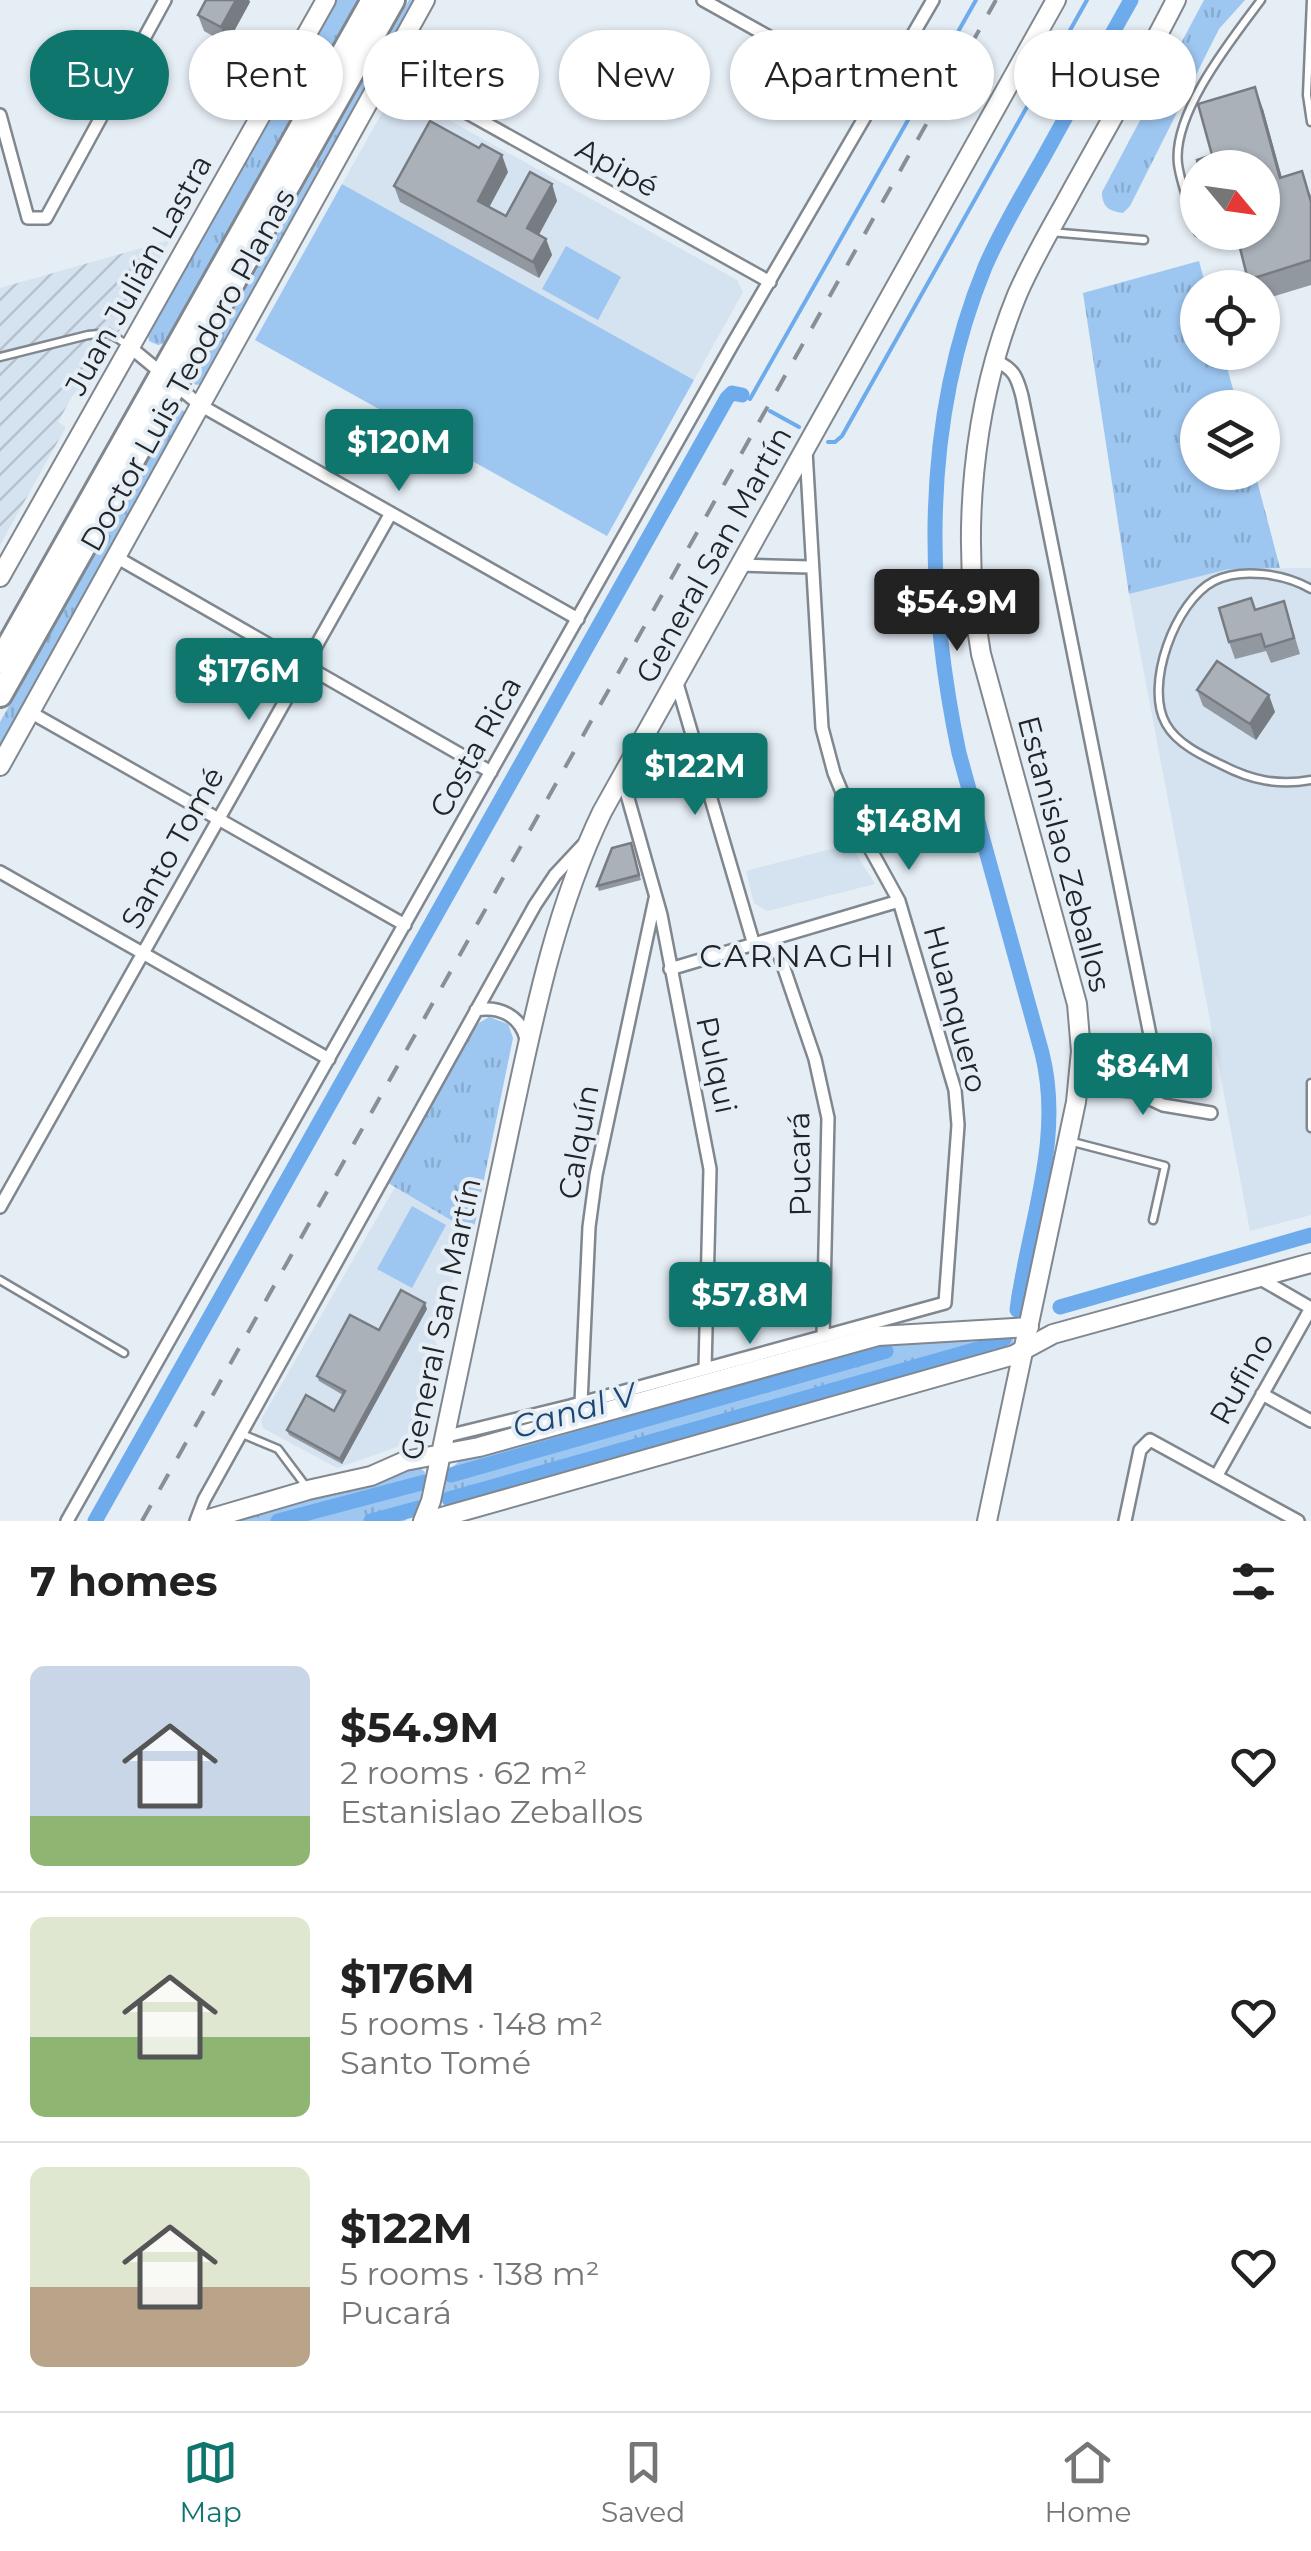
<!DOCTYPE html>
<html lang="en">
<head>
<meta charset="utf-8">
<style>
	:root { --surface:#fff; --page:#f6f6f6; --text:#222; --muted:#767676; --line:#e0e0e0; --accent:#0f766e }
	body { margin:0; font-family:Montserrat,sans-serif; background:var(--page); color:var(--text); height:100vh; display:flex; flex-direction:column; font-size:38px; white-space:nowrap }
	* { box-sizing:border-box; margin:0 }
	p { font-size:32px; color:var(--muted) }
	.icon { flex:none; width:55px; height:55px; fill:none; stroke:currentColor; stroke-width:2; stroke-linecap:round; stroke-linejoin:round }
	.map { position:relative; height:1521px; overflow:hidden }
	.drawer { display:flex; flex-direction:column; background:var(--surface); flex:1 }
	.drawer>* { flex:none }
	.hud { position:absolute; left:30px; top:30px; width:1252px; height:90px; display:flex; gap:20px }
	.needle { width:65px; rotate:119deg }
	.controls { position:absolute; left:1180px; top:150px; display:grid; gap:20px }
	.controls a { display:grid; place-items:center; width:100px; height:100px; border-radius:50%; background:var(--surface); box-shadow:0 2px 8px #0004; font-size:50px }
	.price { position:absolute; translate:-50% -85px; padding:0 22px; border-radius:10px; background:var(--accent); color:#fff; font-size:32px; line-height:65px; filter:drop-shadow(0 2px 5px #0008) }
	.price::after { content:''; position:absolute; left:50%; top:60px; width:30px; height:22px; margin-left:-15px; background:inherit; clip-path:polygon(0 0,100% 0,50% 100%) }
	.price.on { background:#222; color:#fff }
	ul { padding:0; list-style:none }
	li { display:flex; align-items:center; gap:30px; height:250px; padding:0 30px }
	li+li { border-top:2px solid var(--line) }
	li span { display:grid; place-items:center; flex:none; width:280px; height:200px; border-radius:15px; color:#555 }
	li>.icon { margin-inline-start:auto }
	span .icon { width:120px; height:120px; fill:#fffc; stroke-width:1 }
	li b { font-size:42px }
	h2 { display:flex; justify-content:space-between; align-items:center; height:120px; padding:0 30px; font-size:42px }
	.tag { padding:0 35px; border-radius:45px; background:var(--surface); box-shadow:0 2px 8px #0004; font-size:35px; line-height:90px }
	.tag.on { background:var(--accent); color:#fff }
	.dock { display:flex; justify-content:space-around; align-items:center; height:140px; border-top:2px solid var(--line); background:var(--surface); font-size:28px; color:var(--muted) }
	.dock a { display:grid; justify-items:center; gap:5px }
	.dock .on { color:var(--accent) }
	.map>svg:first-child { display:block }
</style>
</head>
<body>
<div class="map">
<svg width="1311" height="1521" viewBox="0 0 1311 1521">
	<defs>
		<pattern id="industrial-furrows" width="10" height="10" patternUnits="userSpaceOnUse" patternTransform="scale(2.5)"><rect width="10" height="10" fill="#d5e2f0"/><path d="M-1 1l2-2M0 10L10 0M9 11l2-2" fill="none" stroke="#b7c2ce"/></pattern>
		<pattern id="grass-tufts" width="24" height="20" patternUnits="userSpaceOnUse" patternTransform="scale(2.5)"><rect width="24" height="20" fill="#9dc6f1"/><path d="M3 7l-1-3M5 7V3M7 7l1-3M15 17l-1-3M17 17v-4M19 17l1-3" fill="none" stroke="#87aacf"/></pattern>
	</defs>
	<rect width="100%" height="100%" fill="#e5edf5"/>
	<path fill="#d5e2f0" d="M404 95 737 280 743 292 694 380 342 184 390 99Z
		M1311 568V1215L1250 1231 1129 594 1229 569Z
		M850 844 875 884 767 911 754 903 746 871Z
		M395 1187 464 1227 447 1304 439 1308 432 1336 438 1346 417 1440 337 1468 263 1428 261 1420Z"/>
	<path fill="url(#industrial-furrows)" d="M170 240 86 391 73 395 58 422 66 427 0 545V288Z"/>
	<path fill="url(#grass-tufts)" d="M335 0H358L165 343 158 345 149 341 148 332Z
		M409 0H419L202 384 196 385 190 379 205 348 215 344Z
		M1204 0H1245L1219 29 1130 206 1123 213C1109 211 1102 207 1102 192Z
		M1199 261 1206 287 1198 288V352L1223 353 1238 407 1198 408V472L1255 473 1280 568 1229 569 1129 594 1083 293Z
		M183 410 186 414 0 752V722L175 413Z
		M489 1017 508 1024 513 1038 473 1233 388 1183 471 1033 479 1023Z
		M1013 1336 1014 1346 450 1507 442 1500 449 1470 462 1459 886 1342Z
		M418 1466 425 1472 418 1512 404 1521H230L380 1480 401 1469Z"/>
	<path fill="#9dc6f1" d="M342 184 694 380 607 536 255 340Z
		M566 246 621 277 598 320 542 289Z
		M412 1206 446 1225 412 1288 377 1269Z"/>
	<g fill="none" stroke-linecap="round" stroke-linejoin="round">
		<path stroke="#6dabec" stroke-width="4" d="M750 399 976 0
			M770 411 799 427
			M828 442H835L842 436 1087 0
			M1013 1305 1014 1292 1019 1289"/>
		<path stroke="#6dabec" stroke-width="15" d="M1060 1307 1311 1235
			M1017 1310C1028 1224 1064 1140 1042 1053L959 753C925 591 921 423 985 267 1001 230 1022 195 1042 160 1071 107 1101 53 1131 0
			M451 1475 886 1351
			M449 1499 999 1343 1004 1339
			M95 1521 727 398 732 393 742 395
			M278 1521 425 1482
			M371 1521 419 1508"/>
		<defs>
			<path id="lane" d="M1311 0 1307 95 1311 122
				M1050 232 1144 240
				M1198 232C1191 210 1181 186 1178 164 1172 113 1232 39 1261 0
				M0 357 88 335 109 333 129 346
				M1311 589C1285 574 1242 567 1214 581 1175 601 1144 686 1166 724 1177 744 1203 756 1222 765 1251 780 1278 786 1311 780
				M1311 1083V1128
				M1069 1141 1165 1166 1153 1220
				M0 1280 124 1353
				M242 1434 278 1449 308 1489"/>
			<path id="street" d="M703 0 877 97
				M387 68 770 282
				M0 115 28 218H46L165 0
				M130 347 200 405 578 619
				M996 361C1014 369 1017 377 1022 396L1154 1055 1148 1098
				M116 557 491 772
				M740 565 810 567
				M676 680 754 945
				M30 712 405 925
				M622 777 661 915 710 1169 705 1369
				M0 872 329 1059
				M774 939 815 1059 828 1118 823 1336
				M670 969 899 901
				M476 1010C499 1006 520 1015 526 1039
				M1079 1087 1133 1091 1163 1105 1211 1113
				M0 1207 391 513
				M1262 1394 1311 1421
				M581 1403 589 1227 596 1175 655 899
				M443 1437 570 1406 945 1303 958 1125 955 1090 899 901 851 814 834 773 822 728 806 451
				M1217 1475 1311 1308 1257 1277
				M67 1521 732 345 933 0
				M196 1521 204 1500 535 905 555 875 583 845
				M1125 1521 1140 1450 1150 1440 1298 1521"/>
			<path id="secondary" d="M0 577 326 0
				M0 766 425 0
				M202 1521 308 1490 371 1476 405 1461 479 1447 878 1336 1029 1327
				M423 1521 431 1501C457 1377 483 1252 510 1127 533 1020 554 912 602 812L1056 0
				M987 1521 1076 1102 1081 1051 1077 1004 981 654C960 537 972 405 1017 295 1032 260 1052 227 1070 194 1106 129 1143 65 1176 0"/>
			<path id="primary" d="M428 1521 1014 1355 1053 1334 1311 1263"/>
			<path id="highway" d="M0 661 373 0
				M0 695 393 0"/>
		</defs>
		<use href="#lane" stroke="#80878e" stroke-width="11"/>
		<use href="#street" stroke="#80878e" stroke-width="16"/>
		<use href="#secondary" stroke="#80878e" stroke-width="22"/>
		<use href="#primary" stroke="#80878e" stroke-width="22"/>
		<use href="#highway" stroke="#80878e" stroke-width="28"/>
		<use href="#lane" stroke="#fff" stroke-width="6"/>
		<use href="#street" stroke="#fff" stroke-width="11"/>
		<use href="#secondary" stroke="#fff" stroke-width="18"/>
		<use href="#primary" stroke="#fff" stroke-width="18"/>
		<use href="#highway" stroke="#fff" stroke-width="22"/>
		<path stroke="#898f94" stroke-width="4" stroke-dasharray="18 18" stroke-linecap="butt" d="M142 1521 996 0"/>
	</g>
	<path fill="#92989f" d="M206 0H249L250 2 227 44 204 31 198 15Z
		M1263 109 1282 178 1310 193 1311 196V285L1262 300V288H1251L1237 235 1220 239 1217 232H1262L1212 155Z
		M508 172 489 207 506 216 552 184 557 201 539 235 546 239 552 255 539 278 400 202 394 186Z
		M1284 601 1300 654 1271 663 1266 651 1235 659 1229 642 1255 610Z
		M1197 690 1275 712 1256 740 1203 706Z
		M631 843 641 880 599 891 597 886Z
		M427 1309 342 1464 289 1435 287 1430 334 1411 343 1395 319 1381 317 1376 379 1330Z"/>
	<path fill="#777c82" d="M236 0H249L250 2 227 44 221 27Z
		M1255 87 1263 109 1288 200 1280 178Z
		M502 155 508 172 484 217 478 201Z
		M552 184 557 201 533 245 527 228Z
		M546 239 552 255 539 278 533 262Z
		M1269 695 1275 712 1256 740 1250 724Z
		M425 1303 427 1309 342 1464 340 1459Z"/>
	<path fill="#aab1b9" stroke="#777c82" stroke-width="2.5" d="M206 0H236L221 27 198 15Z
		M1255 87 1280 178 1302 171 1311 202V260L1248 280 1236 232H1262V168H1199L1197 160 1212 155 1198 104Z
		M430 121 479 148 482 144 502 155 478 201 506 216 530 172 552 184 527 228 546 239 533 262 394 186Z
		M1251 598 1255 610 1284 601 1294 638 1265 647 1261 634 1229 642 1219 608Z
		M1217 661 1269 695 1250 724 1197 690Z
		M631 843 639 875 597 886 612 848Z
		M401 1290 425 1303 340 1459 287 1430 306 1395 334 1411 345 1391 317 1376 350 1315 379 1330Z"/>
	<g text-anchor="middle" stroke-width="8" stroke-linejoin="round" paint-order="stroke">
		<g font-size="30" fill="#222528" stroke="#e5edf5">
			<text transform="translate(617 168) rotate(29)" y="10">Apipé</text>
			<text transform="translate(139 275) rotate(-61)" y="10">Juan Julián Lastra</text>
			<text transform="translate(188 370) rotate(-61)" y="10">Doctor Luis Teodoro Planas</text>
			<text transform="translate(714 555) rotate(-61)" y="10">General San Martín</text>
			<text transform="translate(476 747) rotate(-61)" y="10">Costa Rica</text>
			<text transform="translate(173 848) rotate(-61)" y="10">Santo Tomé</text>
			<text transform="translate(1064 854) rotate(75)" y="10">Estanislao Zeballos</text>
			<text transform="translate(955 1009) rotate(75)" y="10">Huanquero</text>
			<text transform="translate(716 1065) rotate(78)" y="10">Pulqui</text>
			<text transform="translate(579 1142) rotate(-80)" y="10">Calquín</text>
			<text transform="translate(800 1164) rotate(-91)" y="10">Pucará</text>
			<text transform="translate(441 1319) rotate(-78)" y="10">General San Martín</text>
			<text transform="translate(1242 1379) rotate(-61)" y="10">Rufino</text>
		</g>
		<g font-size="32" letter-spacing="2.5" fill="#222528" stroke="#e5edf5">
			<text x="798" y="967">CARNAGHI</text>
		</g>
		<g font-size="32" font-style="italic" fill="#1c4772" stroke="#e5edf5">
			<text transform="translate(574 1411) rotate(-16)" y="11">Canal V</text>
		</g>
	</g>
</svg>
<div class="controls">
<a><svg class="needle" viewBox="-14 -14 28 28"><path d="M0-13l5 13h-10z" fill="#e53935"/><path d="M0 13l5-13h-10z" fill="#767676"/></svg></a>
<a><svg class="icon" aria-label="locate" viewBox="0 0 24 24"><circle cx="12" cy="12" r="6"/><path d="M12 2v4M12 18v4M2 12h4M18 12h4"/></svg></a>
<a><svg class="icon" aria-label="layers" viewBox="0 0 24 24"><path d="M12 4l9 5-9 5-9-5zM3 14l9 5 9-5"/></svg></a>
</div>
<b class="price" style="left:399px;top:494px">$120M</b>
<b class="price on" style="left:957px;top:654px">$54.9M</b>
<b class="price" style="left:249px;top:723px">$176M</b>
<b class="price" style="left:695px;top:818px">$122M</b>
<b class="price" style="left:909px;top:873px">$148M</b>
<b class="price" style="left:1143px;top:1118px">$84M</b>
<b class="price" style="left:750px;top:1347px">$57.8M</b>
<div class="hud">
<a class="tag on">Buy</a>
<a class="tag">Rent</a>
<a class="tag">Filters</a>
<a class="tag">New</a>
<a class="tag">Apartment</a>
<a class="tag">House</a>
</div>
</div>
<section class="drawer">
<h2>7 homes<svg class="icon" aria-label="filters" viewBox="0 0 24 24"><path d="M4 7h16M4 17h16"/><circle cx="9" cy="7" r="2"/><circle cx="15" cy="17" r="2"/></svg></h2>
<ul>
<li><span style="background:linear-gradient(#c9d6e8 75%,#8fb573 0)"><svg class="icon" aria-label="home" viewBox="0 0 24 24"><path d="M3 11l9-7 9 7M6 9v11h12V9"/></svg></span><div><b>$54.9M</b><p>2 rooms · 62 m²</p><p>Estanislao Zeballos</p></div><svg class="icon" aria-label="heart" viewBox="0 0 24 24"><path d="M12 20l-8-8c-3-5 5-10 8-4 3-6 11-1 8 4z"/></svg></li>
<li><span style="background:linear-gradient(#dfe7d0 60%,#8fb573 0)"><svg class="icon" aria-label="home" viewBox="0 0 24 24"><path d="M3 11l9-7 9 7M6 9v11h12V9"/></svg></span><div><b>$176M</b><p>5 rooms · 148 m²</p><p>Santo Tomé</p></div><svg class="icon" aria-label="heart" viewBox="0 0 24 24"><path d="M12 20l-8-8c-3-5 5-10 8-4 3-6 11-1 8 4z"/></svg></li>
<li><span style="background:linear-gradient(#dfe7d0 60%,#b9a48a 0)"><svg class="icon" aria-label="home" viewBox="0 0 24 24"><path d="M3 11l9-7 9 7M6 9v11h12V9"/></svg></span><div><b>$122M</b><p>5 rooms · 138 m²</p><p>Pucará</p></div><svg class="icon" aria-label="heart" viewBox="0 0 24 24"><path d="M12 20l-8-8c-3-5 5-10 8-4 3-6 11-1 8 4z"/></svg></li>
</ul>
</section>
<nav class="dock">
<a class="on"><svg class="icon" aria-label="map" viewBox="0 0 24 24"><path d="M3 6l6-2 6 2 6-2v14l-6 2-6-2-6 2zM9 4v14M15 6v14"/></svg>Map</a>
<a><svg class="icon" aria-label="saved" viewBox="0 0 24 24"><path d="M7 4h10v16l-5-4-5 4z"/></svg>Saved</a>
<a><svg class="icon" aria-label="home" viewBox="0 0 24 24"><path d="M3 11l9-7 9 7M6 9v11h12V9"/></svg>Home</a>
</nav>
</body>
</html>
